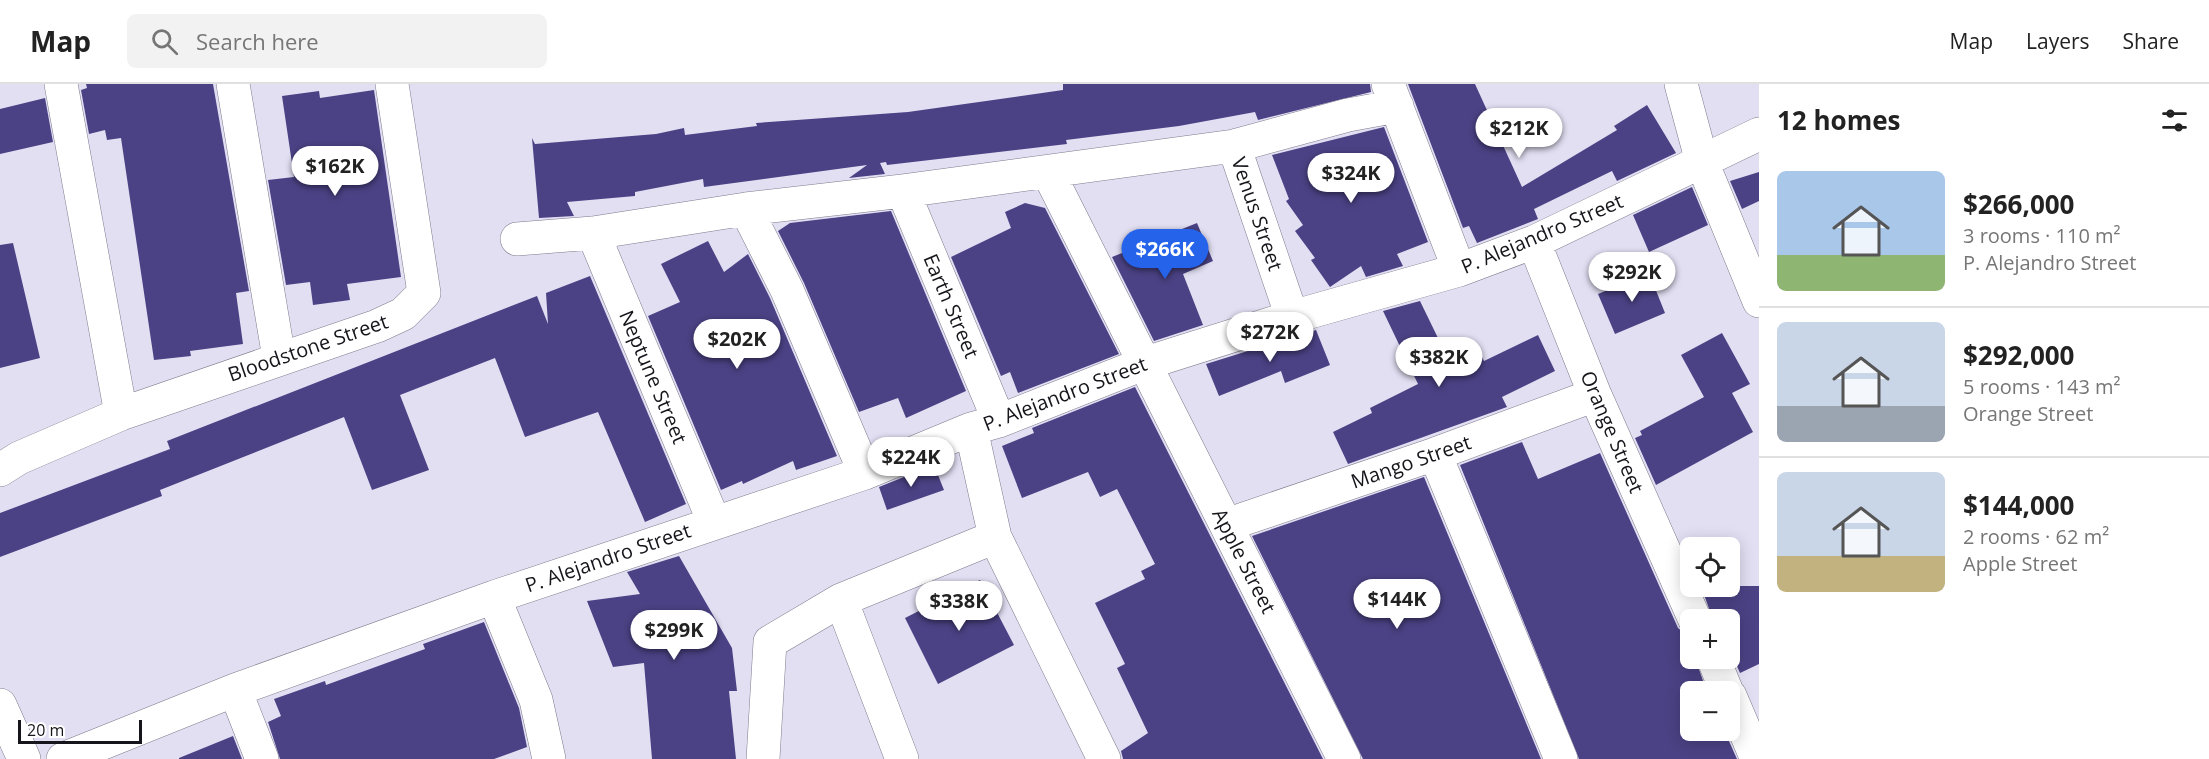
<!DOCTYPE html>
<html lang="en">
<head>
<meta charset="utf-8">
<style>
	:root { --surface:#fff; --page:#f2f2f2; --text:#222; --muted:#767676; --line:#e0e0e0; --accent:#2563eb }
	body { margin:0; font-family:"Open Sans",sans-serif; background:var(--page); color:var(--text); height:100vh; display:flex; flex-direction:column; font-size:22px; white-space:nowrap }
	* { box-sizing:border-box; margin:0 }
	p { font-size:20px; color:var(--muted) }
	.icon { flex:none; width:33px; height:33px; fill:none; stroke:currentColor; stroke-width:2; stroke-linecap:round; stroke-linejoin:round }
	.map { position:relative; flex:1; overflow:hidden }
	.side { display:flex; flex-direction:column; background:var(--surface); width:450px }
	.side>* { flex:none }
	.buttons { position:absolute; left:1680px; top:453px; display:grid; gap:12px }
	.buttons a { display:grid; place-items:center; width:60px; height:60px; border-radius:9px; background:var(--surface); box-shadow:0 3px 15px #0003; font-size:30px }
	.scale { position:absolute; left:18px; bottom:15px; width:124px; box-sizing:border-box; padding-left:6px; border:3px solid #16151b; border-top:0; font-size:16px; line-height:21px; white-space:nowrap; color:#16151b; -webkit-text-stroke:4px #fff; paint-order:stroke }
	.price { position:absolute; translate:-50% -51px; padding:0 14px; border-radius:21px; background:#fff; color:#222; font-size:20px; line-height:39px; filter:drop-shadow(0 2px 3px #0008) }
	.price::after { content:''; position:absolute; left:50%; top:36px; width:18px; height:14px; margin-left:-9px; background:inherit; clip-path:polygon(0 0,100% 0,50% 100%) }
	.price.on { background:var(--accent); color:#fff }
	ul { padding:0; list-style:none }
	li { display:flex; align-items:center; gap:18px; height:150px; padding:0 18px }
	li+li { border-top:2px solid var(--line) }
	li span { display:grid; place-items:center; flex:none; width:168px; height:120px; border-radius:9px; color:#555 }
	li>.icon { margin-inline-start:auto }
	span .icon { width:72px; height:72px; fill:#fffc; stroke-width:1 }
	li b { font-size:26px }
	h2 { display:flex; justify-content:space-between; align-items:center; height:72px; padding:0 18px; font-size:26px }
	header { display:flex; align-items:center; gap:36px; box-sizing:border-box; height:84px; padding:0 30px; background:var(--surface); border-bottom:2px solid var(--line) }
	header strong { font-size:28px }
	nav { display:flex; gap:33px; margin-inline-start:auto; font-size:21px }
	.search { width:420px; height:54px; background:var(--page); display:flex; align-items:center; gap:15px; box-sizing:border-box; padding:0 21px; border-radius:9px; color:var(--muted); font-size:22px }
	main { display:flex; flex:1; min-height:0 }
	.map>svg:first-child { display:block }
</style>
</head>
<body>
<header>
<strong>Map</strong>
<div class="search"><svg class="icon" aria-label="search" viewBox="0 0 24 24"><circle cx="10" cy="10" r="6"/><path d="M15 15l6 6"/></svg>Search here</div>
<nav><a>Map</a><a>Layers</a><a>Share</a></nav>
</header>
<main>
<div class="map">
<svg width="1759" height="675" viewBox="0 0 1759 675">
	<rect width="100%" height="100%" fill="#e2dff3"/>
	<path fill="#4b4285" d="M86 0H213L249 207 236 209 243 260 190 267 191 272 154 276 121 54 107 56 105 46 89 50 81 6 87 4Z
		M1063 0H1370L1371 8 1258 36 1255 28 1179 42 1066 56 1067 60 887 81 886 78 880 79 885 90 849 94 867 81 704 103 703 95 635 108V112L567 118 574 132 539 134 532 54 535 60 656 50 684 44 685 51 757 42 756 39 908 28 1063 6Z
		M1408 0H1475L1522 103 1617 46 1614 42 1647 21 1676 69 1617 97 1612 87 1534 125 1538 135 1477 159 1469 142 1463 144Z
		M374 6 401 193 347 200 350 216 313 221 310 198 286 201 268 96 294 93 282 12 319 7 320 14Z
		M45 14 53 58 0 70V25Z
		M1384 43 1428 158 1397 170 1403 182 1366 193 1361 182 1330 203 1311 176 1315 174 1295 147 1303 141 1286 117 1289 115 1272 71Z
		M1759 88V117L1742 125 1730 97Z
		M1692 103 1708 141 1649 168 1633 131Z
		M1025 119 1045 124 1119 270 1018 309 1010 288 1001 292 951 173 1011 144 1005 128Z
		M891 127 966 307 906 334 898 314 859 328 804 199 778 147 790 139Z
		M1197 139 1213 177 1183 190 1203 241 1154 257 1112 173Z
		M708 157 724 188 748 170 770 214 837 372 796 386 793 377 743 400 742 397 721 406 648 232 680 218 661 180Z
		M13 159 40 274 0 284V161Z
		M1649 189 1665 229 1615 250 1598 210Z
		M590 192 686 420 645 438 598 328 525 353 495 274 400 311 429 386 372 406 344 333 160 406 162 412 0 473V429L170 365 167 357 537 212 548 240 546 209Z
		M1420 217 1454 287 1482 273 1484 277 1538 251 1555 287 1502 313 1507 323 1348 380 1333 348 1372 329 1370 324 1418 300 1383 227Z
		M1316 246 1330 281 1285 299 1281 287 1219 312 1206 280Z
		M1722 249 1750 300 1732 309 1753 348 1656 401 1635 354 1642 351 1640 347 1704 313 1681 271Z
		M1135 303 1323 675H1123L1121 667 1148 649 1117 584 1125 580 1095 519 1145 495 1141 487 1155 480 1117 405 1100 413 1088 388 1022 414 1002 362 1034 349 1032 344Z
		M1522 358 1538 395 1600 369 1678 544 1690 554V574H1695L1707 608H1690V646H1724L1737 675H1579L1460 381Z
		M934 381 944 406 887 426 879 403Z
		M1424 393 1541 675H1363L1252 452Z
		M679 472 732 564 737 607H729L736 675H652L644 579 613 583 587 517 640 510 627 488Z
		M980 496 1014 561 938 600 905 534Z
		M1701 502H1759V580L1740 589 1730 566V536H1713Z
		M484 538 519 624 527 663 494 675H280L268 638 281 632 274 615 325 597 326 601 425 565 423 560Z
		M233 652 242 675H179V674Z"/>
	<g fill="none" stroke-linecap="round" stroke-linejoin="round">
		<defs>
			<path id="street" d="M61 0 121 330
				M233 0 279 274
				M1388 0 1459 186
				M1681 0 1702 78 1759 217
				M1234 62 1292 233
				M1048 88 1344 675
				M903 107 999 337
				M746 125 787 206 865 389
				M593 149 714 438
				M517 155 593 149 746 125 903 107 1234 62 1348 31 1397 22
				M1534 158 1595 311 1695 536
				M971 345 995 453 1104 675
				M1435 370 1561 675
				M0 386 19 374 121 330 377 242 403 230 424 209 392 0
				M1226 441 1435 370 1595 311
				M494 513 536 616 549 675
				M841 516 902 675
				M1713 574 1727 608
				M235 606 262 675
				M1730 612 1757 675
				M0 621 24 675
				M63 675 235 606 494 513 865 389 971 345 999 337 1143 280 1292 233 1459 186 1534 158 1759 50
				M763 675 770 558 841 516 995 453"/>
		</defs>
		<use href="#street" stroke="#7d7b8c" stroke-width="34"/>
		<use href="#street" stroke="#fff" stroke-width="33"/>
	</g>
	<g text-anchor="middle" stroke-width="6" stroke-linejoin="round" paint-order="stroke">
		<g font-size="20" fill="#16151b" stroke="#fff">
			<text transform="translate(1257 130) rotate(71)" y="7">Venus Street</text>
			<text transform="translate(1542 150) rotate(-23)" y="7">P. Alejandro Street</text>
			<text transform="translate(951 222) rotate(67)" y="7">Earth Street</text>
			<text transform="translate(308 264) rotate(-19)" y="7">Bloodstone Street</text>
			<text transform="translate(653 293) rotate(67)" y="7">Neptune Street</text>
			<text transform="translate(1065 310) rotate(-21)" y="7">P. Alejandro Street</text>
			<text transform="translate(1612 348) rotate(67)" y="7">Orange Street</text>
			<text transform="translate(1411 378) rotate(-19)" y="7">Mango Street</text>
			<text transform="translate(608 474) rotate(-19)" y="7">P. Alejandro Street</text>
			<text transform="translate(1244 477) rotate(63)" y="7">Apple Street</text>
		</g>
	</g>
</svg>
<div class="buttons">
<a><svg class="icon" aria-label="locate" viewBox="0 0 24 24"><circle cx="12" cy="12" r="6"/><path d="M12 2v4M12 18v4M2 12h4M18 12h4"/></svg></a>
<a>+</a>
<a>−</a>
</div>
<div class="scale">20 m</div>
<b class="price" style="left:1519px;top:75px">$212K</b>
<b class="price" style="left:335px;top:113px">$162K</b>
<b class="price" style="left:1351px;top:120px">$324K</b>
<b class="price on" style="left:1165px;top:196px">$266K</b>
<b class="price" style="left:1632px;top:219px">$292K</b>
<b class="price" style="left:1270px;top:279px">$272K</b>
<b class="price" style="left:737px;top:286px">$202K</b>
<b class="price" style="left:1439px;top:304px">$382K</b>
<b class="price" style="left:911px;top:404px">$224K</b>
<b class="price" style="left:1397px;top:546px">$144K</b>
<b class="price" style="left:959px;top:548px">$338K</b>
<b class="price" style="left:674px;top:577px">$299K</b>
</div>
<section class="side">
<h2>12 homes<svg class="icon" aria-label="filters" viewBox="0 0 24 24"><path d="M4 7h16M4 17h16"/><circle cx="9" cy="7" r="2"/><circle cx="15" cy="17" r="2"/></svg></h2>
<ul>
<li><span style="background:linear-gradient(#a9c7e8 70%,#8fb573 0)"><svg class="icon" aria-label="home" viewBox="0 0 24 24"><path d="M3 11l9-7 9 7M6 9v11h12V9"/></svg></span><div><b>$266,000</b><p>3 rooms · 110 m²</p><p>P. Alejandro Street</p></div></li>
<li><span style="background:linear-gradient(#c9d6e8 70%,#9aa5b1 0)"><svg class="icon" aria-label="home" viewBox="0 0 24 24"><path d="M3 11l9-7 9 7M6 9v11h12V9"/></svg></span><div><b>$292,000</b><p>5 rooms · 143 m²</p><p>Orange Street</p></div></li>
<li><span style="background:linear-gradient(#c9d6e8 70%,#c2b280 0)"><svg class="icon" aria-label="home" viewBox="0 0 24 24"><path d="M3 11l9-7 9 7M6 9v11h12V9"/></svg></span><div><b>$144,000</b><p>2 rooms · 62 m²</p><p>Apple Street</p></div></li>
</ul>
</section>
</main>
</body>
</html>
